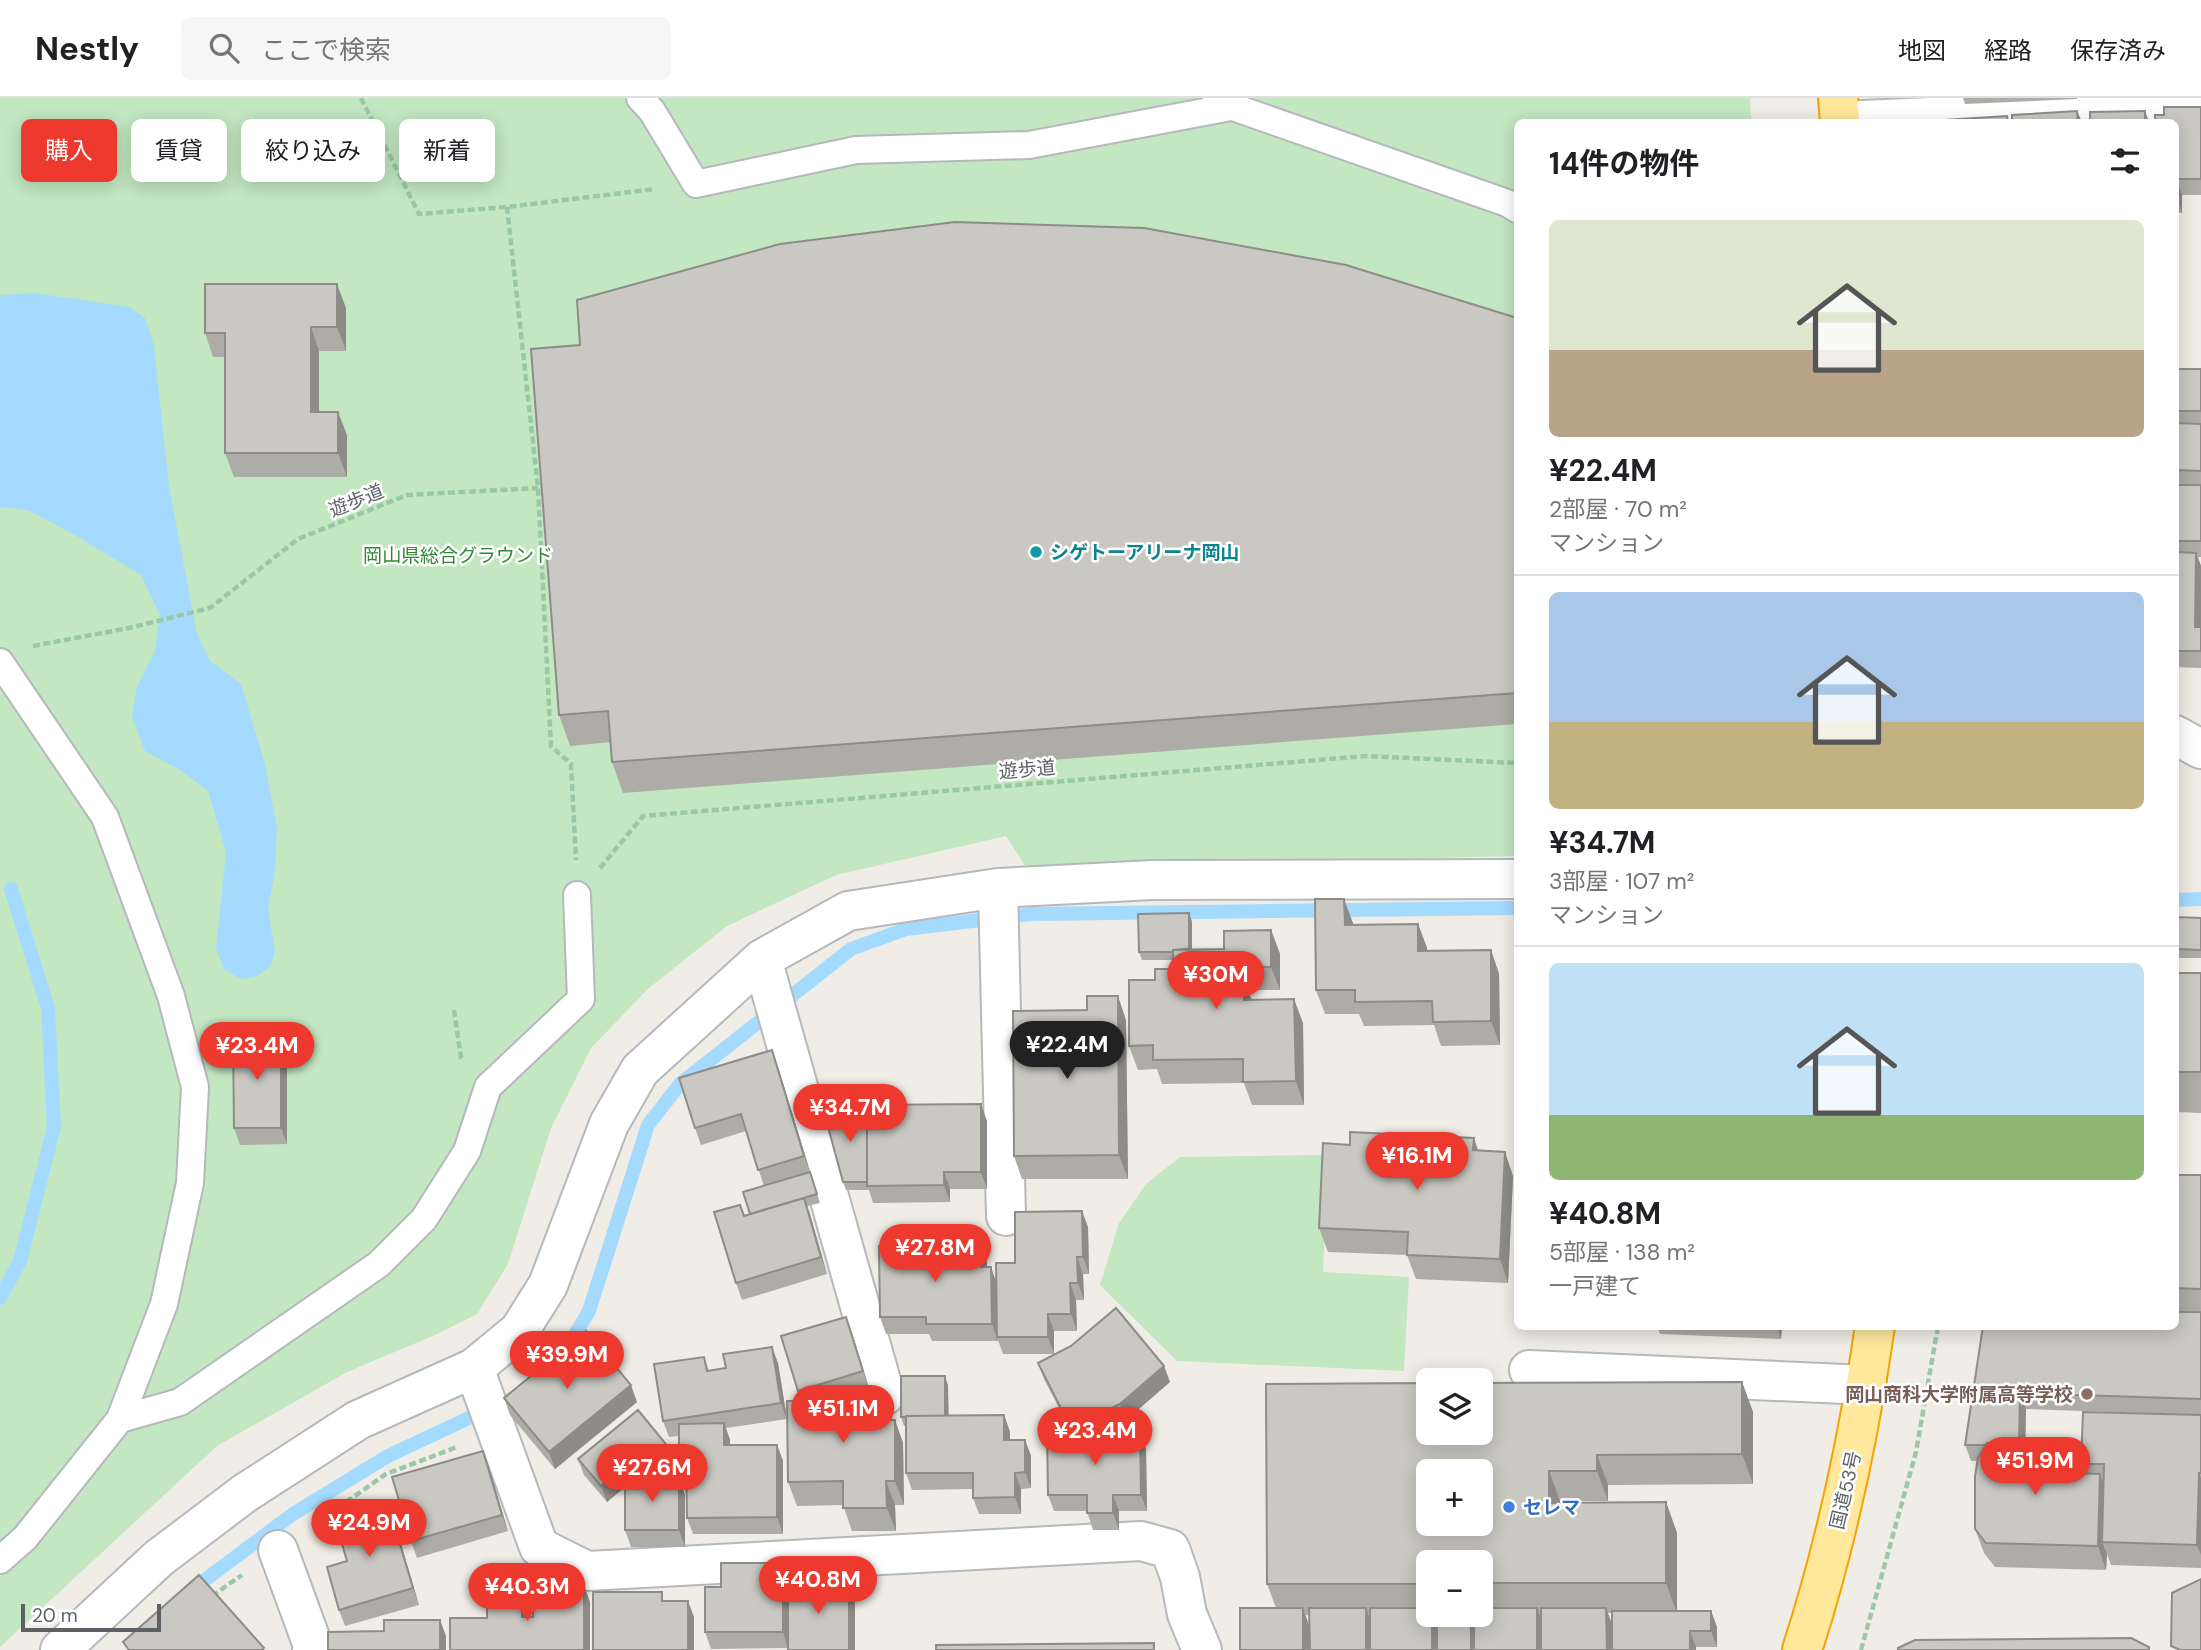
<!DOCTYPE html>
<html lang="ja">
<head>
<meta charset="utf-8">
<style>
	:root { --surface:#fff; --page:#f6f6f6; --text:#202124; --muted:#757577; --line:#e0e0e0; --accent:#ed392e }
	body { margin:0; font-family:"DM Sans","Noto Sans JP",sans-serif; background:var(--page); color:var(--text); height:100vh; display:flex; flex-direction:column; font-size:26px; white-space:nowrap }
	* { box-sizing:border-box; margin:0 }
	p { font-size:23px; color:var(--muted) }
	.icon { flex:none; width:38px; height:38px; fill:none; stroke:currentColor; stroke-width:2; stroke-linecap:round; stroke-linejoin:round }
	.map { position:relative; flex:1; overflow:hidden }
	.panel { position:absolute; left:1514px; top:21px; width:665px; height:1211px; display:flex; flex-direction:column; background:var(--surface); border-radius:10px; box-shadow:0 4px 18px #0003 }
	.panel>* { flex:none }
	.hud { position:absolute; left:21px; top:21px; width:665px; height:63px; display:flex; gap:14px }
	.tools { position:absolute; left:1416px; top:1270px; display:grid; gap:14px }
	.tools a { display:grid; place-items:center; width:77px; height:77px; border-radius:10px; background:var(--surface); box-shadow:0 4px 18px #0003; font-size:35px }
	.scale { position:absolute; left:21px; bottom:18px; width:140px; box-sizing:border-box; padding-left:7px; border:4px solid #5d6166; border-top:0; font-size:19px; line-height:24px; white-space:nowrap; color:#5d6166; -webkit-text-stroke:5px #fff; paint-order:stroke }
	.price { position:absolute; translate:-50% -60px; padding:0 16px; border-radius:24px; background:var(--accent); color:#fff; font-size:23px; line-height:46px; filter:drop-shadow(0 2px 4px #0008) }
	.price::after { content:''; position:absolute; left:50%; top:42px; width:21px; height:16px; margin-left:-10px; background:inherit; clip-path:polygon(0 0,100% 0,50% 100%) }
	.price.current { background:#222; color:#fff }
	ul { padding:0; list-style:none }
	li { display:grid; align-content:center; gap:14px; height:371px; padding:0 35px }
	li+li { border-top:2px solid var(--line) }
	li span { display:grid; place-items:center; height:217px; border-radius:10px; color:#555 }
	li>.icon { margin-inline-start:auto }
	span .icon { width:126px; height:126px; fill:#fffc; stroke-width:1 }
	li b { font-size:30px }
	h2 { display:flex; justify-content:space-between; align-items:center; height:84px; padding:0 35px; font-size:30px }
	.tag { padding:0 24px; border-radius:10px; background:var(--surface); box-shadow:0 4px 18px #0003; font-size:24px; line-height:63px }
	.tag.current { background:var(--accent); color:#fff }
	header { display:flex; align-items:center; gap:42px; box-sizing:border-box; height:98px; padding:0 35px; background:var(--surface); border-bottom:2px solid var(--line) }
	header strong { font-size:33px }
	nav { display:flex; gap:38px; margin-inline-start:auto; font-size:24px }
	.search { width:490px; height:63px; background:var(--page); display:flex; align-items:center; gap:18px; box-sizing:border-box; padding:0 24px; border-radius:10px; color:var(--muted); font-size:26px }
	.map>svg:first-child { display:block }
</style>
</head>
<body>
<header>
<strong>Nestly</strong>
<div class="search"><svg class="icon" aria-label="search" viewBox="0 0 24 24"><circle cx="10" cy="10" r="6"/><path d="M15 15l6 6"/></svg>ここで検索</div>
<nav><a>地図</a><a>経路</a><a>保存済み</a></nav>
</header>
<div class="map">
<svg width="2201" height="1552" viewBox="0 0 2201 1552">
	<rect width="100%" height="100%" fill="#efede5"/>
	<path fill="#c2e7c1" d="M0 0H1750L1751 24H1517V758L1026 769 1006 738 836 777 727 828 649 890 591 950 551 1030 508 1166 477 1216 435 1237 347 1274 217 1348 0 1549Z
		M1328 1057 1323 1174 1409 1179 1404 1273 1177 1263 1100 1187 1119 1125 1146 1086 1180 1059Z"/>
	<path fill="#a5daff" d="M34 195 129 209 145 220 154 248 169 388 197 536 210 563 241 586 264 662 277 729 275 773 268 811 275 854 271 868 257 878 241 881 224 871 216 851 226 754 208 693 180 672 145 653 132 619 137 589 155 552 160 517 141 477 73 436 28 412 0 409V197Z"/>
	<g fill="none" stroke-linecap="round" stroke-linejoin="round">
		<path stroke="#a5daff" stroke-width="14" d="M2175 802 2201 801
			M0 1200 20 1163 54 1029 48 910 11 791
			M555 1262 570 1245 589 1213 648 1027 680 986 851 851 906 831 1031 816 1517 810
			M190 1493 293 1416 388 1358 488 1311"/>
		<defs>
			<path id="service" d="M640 0 652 13 696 86 856 52 1029 47 1231 9
				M1216 3 1507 105 1517 111
				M0 564 105 719 171 898 195 989 190 1085 164 1206 120 1321 25 1440 0 1462
				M120 1321 180 1304 379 1166 424 1121 467 1053 488 989 581 901 577 797"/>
			<path id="minor" d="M1840 23 2138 10H2201
				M2175 637 2201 651
				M998 790 1006 1118
				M762 861 885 1297
				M474 1270 539 1449 587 1473 1141 1443 1170 1451 1180 1479 1187 1516 1202 1552
				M1529 1272 1867 1287
				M278 1452 312 1545V1552
				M60 1552 159 1460 245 1395 358 1322 474 1270 519 1233 548 1187 609 1026 640 972 762 861 848 813 998 790 1153 782 1517 781"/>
			<path id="trunk" d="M1838 0 1840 24
				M1802 1552C1836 1447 1859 1338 1875 1228"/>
		</defs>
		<use href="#service" stroke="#b5b8bc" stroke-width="30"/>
		<use href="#minor" stroke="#b5b8bc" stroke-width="42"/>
		<use href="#trunk" stroke="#f4a400" stroke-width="42"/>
		<path stroke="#9ac8a6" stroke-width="4.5" stroke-dasharray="7 3.5" stroke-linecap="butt" d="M361 0 419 116 507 109 655 91
			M507 109 538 390 551 648 571 666 576 762
			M33 548 129 530 210 510 298 441 407 397 538 390
			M600 770 643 718 1366 658 1517 665
			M454 912 461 960 464 963
			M312 1428 386 1376 457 1349
			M212 1498 242 1477
			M1861 1552 1916 1354 1938 1228"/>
		<use href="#service" stroke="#fff" stroke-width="26"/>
		<use href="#minor" stroke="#fff" stroke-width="38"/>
		<use href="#trunk" stroke="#ffe89c" stroke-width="38"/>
	</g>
	<path fill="#aeaca7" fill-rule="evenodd" d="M1963 0H2077V1L1965 6Z
		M2201 9V97H2182V115H2175V24L2164 17Z
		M346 210V253H319V314L347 337V379H234L225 355V259H213L205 235Z
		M1517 220V626L623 695 612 664 611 644 570 648 559 617Z
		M2175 271H2201V459H2198L2201 468V570L2175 569Z
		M1344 801 1353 827 1418 826 1427 850V853L1491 852 1499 876 1500 947 1441 948 1434 927 1364 928 1359 916H1325L1316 892Z
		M1189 815 1192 824V851H1224L1271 832 1280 856V892H1248L1251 902 1303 925 1304 1007H1252L1244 985 1162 986 1157 971 1138 972 1129 948 1155 882 1173 871V862H1142L1139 854Z
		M2175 819 2201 820V860H2175Z
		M2175 875H2201V1015L2175 1014Z
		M1126 922 1128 1081H1022L1014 1058Z
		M287 956V1046L240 1047 234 1030Z
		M778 969 820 1105 807 1108 827 1176 742 1202 736 1185 740 1107 745 1118 750 1116 764 1088 746 1033 701 1047 695 1030Z
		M987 1023V1091H950V1104L873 1105 869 1092H846L843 1084Z
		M1478 1052 1505 1054 1513 1078 1508 1185 1416 1181 1407 1157 1328 1154 1319 1130Z
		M2175 1077H2201V1317L2026 1311 2025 1346 2077 1348 2081 1359 2201 1317V1470L2111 1467 2107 1456 2106 1472 1995 1469 1984 1455 1975 1431 1978 1363H1971L1965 1347 1983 1228H2175Z
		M1088 1129 1089 1176H1083L1084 1202H1076L1077 1233H1054V1256H1003L998 1242V1243H932L929 1236H886L880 1219 981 1148 987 1164V1169L996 1184 1015 1165Z
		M1657 1228H1782L1781 1241 1660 1236Z
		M852 1235 869 1290 866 1291 887 1314V1322H895L903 1345 904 1407H895L896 1433H852L843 1407 797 1408 788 1384 801 1303 798 1293Z
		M704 1259 709 1273 778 1265 787 1321 726 1330 730 1342V1347H777L783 1363V1436H693L687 1420 686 1372H685L679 1356V1338L669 1339 663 1323Z
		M1038 1265 1164 1268 1170 1284 1126 1322 1100 1335 1146 1351 1147 1413H1119V1432H1093L1087 1413H1054L1048 1397 1072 1335 1044 1281Z
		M1742 1284 1753 1314V1386L1608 1387V1403H1560V1405L1666 1404 1677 1435V1513H1711L1717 1529V1549H1696V1552H1310L1309 1517H1305L1309 1527 1276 1510 1267 1486ZM1428 1465H1480V1517L1474 1520 1437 1524 1428 1517ZM1608 1515H1612V1526Z
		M948 1287V1318L1004 1317 1010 1334V1342H1025L1031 1358V1390L1021 1391V1416H979L973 1400V1391L912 1392 906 1375V1328H904L901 1319Z
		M504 1300 637 1304 555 1371 510 1317Z
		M670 1351 676 1368 660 1381H679L685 1397V1449H631L625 1432V1389L607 1404 584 1377 578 1361ZM642 1375 647 1381H635Z
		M483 1353 508 1433 417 1460 411 1443Z
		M388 1406 394 1423 419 1507 345 1528 339 1512 347 1463Z
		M783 1465 788 1483H849L855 1499V1552L788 1550 711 1551 705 1534 721 1489Z"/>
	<path fill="#8d8c88" d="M2077 13 2082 24H2078Z
		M2145 13 2149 24H2145Z
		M2176 81 2182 97V115L2176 99Z
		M337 186 346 210V253L337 229Z
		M311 229 319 253V337L311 314Z
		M338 314 347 337V379L338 355Z
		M2196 455 2201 468V546L2195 529Z
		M1344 801 1353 825V851L1345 827Z
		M1189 815 1192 824V862L1189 854Z
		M1418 826 1427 850V877L1418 853Z
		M1271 832 1280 856V892L1271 869Z
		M1491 852 1499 876 1500 947 1491 923Z
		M1243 879 1252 903 1244 902Z
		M1118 898 1126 922 1128 1081 1119 1057Z
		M1294 901 1303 925 1304 1007 1296 983Z
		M281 939 287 956V1046L281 1030Z
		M772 952 778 969 810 1074 804 1058Z
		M981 1006 987 1023V1091L981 1074Z
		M1474 1040 1482 1064 1473 1052Z
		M1505 1054 1513 1078 1508 1185 1500 1161Z
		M944 1074 950 1091V1104L944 1087Z
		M804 1100 810 1116 827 1176 821 1159Z
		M1082 1113 1088 1129 1089 1176 1083 1159Z
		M981 1148 987 1164V1186L981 1169Z
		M1077 1159 1083 1176 1084 1202 1078 1185Z
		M991 1169 997 1186 998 1243 992 1226Z
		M1070 1185 1076 1202 1077 1233 1071 1216Z
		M1048 1216 1054 1233V1256L1048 1239Z
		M846 1219 852 1235 869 1290 863 1273Z
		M1777 1228H1782L1781 1241Z
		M772 1249 778 1265 787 1321 781 1305Z
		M1164 1268 1170 1284 1126 1322 1120 1306Z
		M945 1278 948 1287 949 1328 945 1319Z
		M1742 1284 1753 1314V1386L1742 1356Z
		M631 1287 637 1304 555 1371 549 1354Z
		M878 1291 887 1314V1345L879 1322Z
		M2020 1295 2026 1311 2025 1365 2019 1348Z
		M1004 1317 1010 1334V1358L1004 1342Z
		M895 1322 903 1345 904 1407 895 1383Z
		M724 1325 730 1342V1363L724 1347Z
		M1140 1334 1146 1351 1147 1413 1141 1397Z
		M1025 1342 1031 1358V1390L1025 1374Z
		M777 1347 783 1363V1436L777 1419Z
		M2077 1348 2084 1366H2081L2086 1378 2076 1375Z
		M670 1351 676 1368 652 1387 646 1371Z
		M483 1353 489 1369 508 1433 502 1417Z
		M1597 1357 1608 1387V1403L1597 1373Z
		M637 1359 642 1375 607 1404 601 1388Z
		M1549 1373 1560 1403V1436L1549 1405Z
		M1015 1375 1021 1391V1416L1015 1399Z
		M2199 1375 2201 1380V1457L2197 1447Z
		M2100 1376 2108 1399 2102 1444 2107 1456 2106 1472 2098 1448Z
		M679 1381 685 1397V1449L679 1432Z
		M886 1383 895 1407 896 1433 887 1410Z
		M1113 1397 1119 1413V1432L1113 1415Z
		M1666 1404 1677 1435V1515L1666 1485Z
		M388 1406 394 1423 419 1507 413 1490Z
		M783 1465 788 1481V1550L783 1534Z
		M849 1483 855 1499V1552H849Z
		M584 1487 590 1504V1552H584Z
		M522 1503 528 1519H522Z
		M688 1503 694 1519V1552H688Z
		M1303 1510 1309 1527V1552H1303Z
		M1366 1510 1372 1527V1552H1366Z
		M1537 1510 1543 1527V1552H1537Z
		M1606 1510 1612 1527V1552H1607Z
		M1711 1513 1717 1529V1549L1711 1533Z
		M1432 1517H1435L1438 1527V1552H1432Z
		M1471 1517H1473L1477 1528V1552H1471Z
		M440 1522 446 1538V1552H440Z
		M1690 1533 1696 1549V1552H1690Z"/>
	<path fill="#cac8c2" stroke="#8d8c88" stroke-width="2" fill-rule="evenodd" d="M2164 9H2201V81H2176V99H2175V24H2155V17H2164Z
		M2077 13 2078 24H2012V17Z
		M2145 13V24H2090V14Z
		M2007 18 2008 24H1944V22Z
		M955 124 1144 130 1346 167 1517 220V595L612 664 608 613 559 617 531 251 580 247 577 202 780 146Z
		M205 186H337V229H311V314H338V355H225V235H205Z
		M2175 271H2201V313H2175Z
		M2175 325 2201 326V373L2175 372Z
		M2175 387H2201V443H2175Z
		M2175 454 2196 455 2195 529H2201V553H2175Z
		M1315 801H1344L1345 827 1418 826V853L1491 852V923L1433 924 1432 903 1355 904V892H1316Z
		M1189 815V851L1173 852V854H1139L1138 816Z
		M2175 819 2201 820V852L2175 851Z
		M1271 832V869H1231V879H1243L1244 902 1294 901 1296 983 1243 984V961L1153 962V947L1129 948V882H1155V871H1173V852L1224 851V833Z
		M2175 875H2201V974H2175Z
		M1087 898H1118L1119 1057 1014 1058 1013 913 1087 912Z
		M233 939H281V1030H234Z
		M772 952 804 1058 758 1072 741 1016 695 1030 679 980Z
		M981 1006V1074H944V1087L867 1088V1007Z
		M824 1014H867V1084H843Z
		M1350 1034 1474 1040 1473 1052 1505 1054 1500 1161 1407 1157 1408 1134 1319 1130 1323 1045 1350 1047Z
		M810 1074 817 1096 750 1116 743 1094Z
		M2175 1077H2201V1191L2175 1190Z
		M804 1100 821 1159 736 1185 714 1114 740 1107 744 1118Z
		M1082 1113 1083 1159H1077L1078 1185H1070L1071 1216H1048V1239H997L996 1165H1015V1114Z
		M879 1148H981V1169H991L992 1226H926V1219H880Z
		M1116 1210 1164 1268 1120 1306 1071 1330 1038 1265 1071 1248Z
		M2175 1214H2201V1301L2020 1295 2019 1346 1987 1345 1986 1347H1965L1983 1228H2175Z
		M846 1219 863 1273 798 1293 781 1238Z
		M586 1233 631 1287 549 1354 504 1300Z
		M772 1249 781 1305 663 1323 654 1266 704 1259 707 1273 726 1270 723 1256Z
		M901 1278H945V1318H906V1319H901Z
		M1742 1284V1356L1597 1357V1373H1549V1405L1666 1404V1485H1480V1465H1428V1486H1267L1266 1286 1428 1285V1335H1480V1285ZM1428 1374H1480V1426H1428Z
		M813 1291H878L879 1322H895V1383H886L887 1410H843V1383L788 1384 787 1303H813Z
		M638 1312 670 1351 646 1371 637 1359 601 1388 578 1361Z
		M2083 1314 2201 1317V1375H2199L2197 1447 2102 1444 2104 1366H2081Z
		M1004 1317V1342H1025V1374L1015 1375V1399L973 1400V1375H906V1318Z
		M724 1325V1347H777V1419L687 1420 686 1356H679V1326Z
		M1140 1334 1141 1397H1113V1415H1087V1397H1048L1047 1335Z
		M1987 1345 2077 1348 2076 1375 2100 1376 2098 1448 1986 1445 1975 1431V1378L1978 1360Z
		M483 1353 502 1417 411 1443 392 1379Z
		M625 1381H679V1432H625Z
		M388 1406 413 1490 339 1512 327 1469 347 1463 335 1422Z
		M721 1465H783V1534H705V1489H721Z
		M199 1477 264 1550 262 1552H129L123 1544Z
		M2201 1481V1552H2180L2171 1548 2172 1495Z
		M788 1483H849V1552H788Z
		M533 1487H584V1552H450V1520H487V1503H522V1519H533Z
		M593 1494H662V1503H688V1552H593Z
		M1240 1510H1303V1552H1240Z
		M1309 1510H1366V1552H1310Z
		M1370 1510H1428V1517H1432V1552H1370Z
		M1480 1510H1537V1552H1474V1517H1480Z
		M1541 1510H1606L1607 1552H1541Z
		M1612 1513H1711V1533H1690V1552H1612Z
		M1437 1517H1471V1552H1437Z
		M384 1522H440V1552H328V1534L384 1533Z
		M2131 1540 2149 1549V1552H1898V1550L1915 1542Z
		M1154 1545V1552H936V1547Z"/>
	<circle fill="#0f9aa8" stroke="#fff" stroke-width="2.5" cx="1036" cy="454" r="7"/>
	<circle fill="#8d6e63" stroke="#fff" stroke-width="2.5" cx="2087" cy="1296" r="7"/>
	<circle fill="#3f7fe0" stroke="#fff" stroke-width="2.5" cx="1509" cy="1409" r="7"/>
	<g text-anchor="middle" stroke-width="5" stroke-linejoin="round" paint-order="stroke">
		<g font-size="19" fill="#5d6166" stroke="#fff">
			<text transform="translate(356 402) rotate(-22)" y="7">遊歩道</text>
			<text transform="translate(1027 671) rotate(-5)" y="7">遊歩道</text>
			<text transform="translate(1845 1392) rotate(-77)" y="7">国道53号</text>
		</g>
		<g font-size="19" font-weight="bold" fill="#0d838f" stroke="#fff" text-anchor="start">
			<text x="1050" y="461">シゲトーアリーナ岡山</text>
		</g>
		<g font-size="19" fill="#338636" stroke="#fff">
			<text x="458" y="464">岡山県総合グラウンド</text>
		</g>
		<g font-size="19" font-weight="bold" fill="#785e54" stroke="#fff" text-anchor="end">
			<text x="2073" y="1303">岡山商科大学附属高等学校</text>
		</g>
		<g font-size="19" font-weight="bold" fill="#366cbe" stroke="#fff" text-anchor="start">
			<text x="1523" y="1416">セレマ</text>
		</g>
	</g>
</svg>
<div class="tools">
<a><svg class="icon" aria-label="layers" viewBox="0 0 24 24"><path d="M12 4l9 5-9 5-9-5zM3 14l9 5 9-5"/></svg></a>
<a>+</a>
<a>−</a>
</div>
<div class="scale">20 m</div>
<b class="price" style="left:1216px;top:913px">¥30M</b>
<b class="price current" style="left:1067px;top:983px">¥22.4M</b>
<b class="price" style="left:257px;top:984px">¥23.4M</b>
<b class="price" style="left:850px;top:1046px">¥34.7M</b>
<b class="price" style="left:1417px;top:1094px">¥16.1M</b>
<b class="price" style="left:935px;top:1186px">¥27.8M</b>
<b class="price" style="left:567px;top:1293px">¥39.9M</b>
<b class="price" style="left:843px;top:1347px">¥51.1M</b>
<b class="price" style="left:1095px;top:1369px">¥23.4M</b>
<b class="price" style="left:2035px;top:1399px">¥51.9M</b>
<b class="price" style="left:652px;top:1406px">¥27.6M</b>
<b class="price" style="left:369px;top:1461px">¥24.9M</b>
<b class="price" style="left:818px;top:1518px">¥40.8M</b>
<b class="price" style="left:527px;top:1525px">¥40.3M</b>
<div class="hud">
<a class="tag current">購入</a>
<a class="tag">賃貸</a>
<a class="tag">絞り込み</a>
<a class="tag">新着</a>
</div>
<section class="panel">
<h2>14件の物件<svg class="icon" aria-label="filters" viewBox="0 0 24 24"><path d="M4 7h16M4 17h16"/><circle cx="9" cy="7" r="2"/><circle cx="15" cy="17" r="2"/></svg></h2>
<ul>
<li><span style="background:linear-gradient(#dfe7d0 60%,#b9a48a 0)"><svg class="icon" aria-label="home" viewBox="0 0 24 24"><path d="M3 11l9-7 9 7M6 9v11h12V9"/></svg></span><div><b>¥22.4M</b><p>2部屋 · 70 m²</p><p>マンション</p></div></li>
<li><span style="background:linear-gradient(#a9c7e8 60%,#c2b280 0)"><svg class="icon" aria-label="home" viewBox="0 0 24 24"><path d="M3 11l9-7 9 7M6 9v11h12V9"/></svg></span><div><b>¥34.7M</b><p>3部屋 · 107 m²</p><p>マンション</p></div></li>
<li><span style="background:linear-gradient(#bfe0f5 70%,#8fb573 0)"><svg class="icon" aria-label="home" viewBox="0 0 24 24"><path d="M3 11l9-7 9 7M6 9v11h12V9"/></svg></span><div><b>¥40.8M</b><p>5部屋 · 138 m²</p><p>一戸建て</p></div></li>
</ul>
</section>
</div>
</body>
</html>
